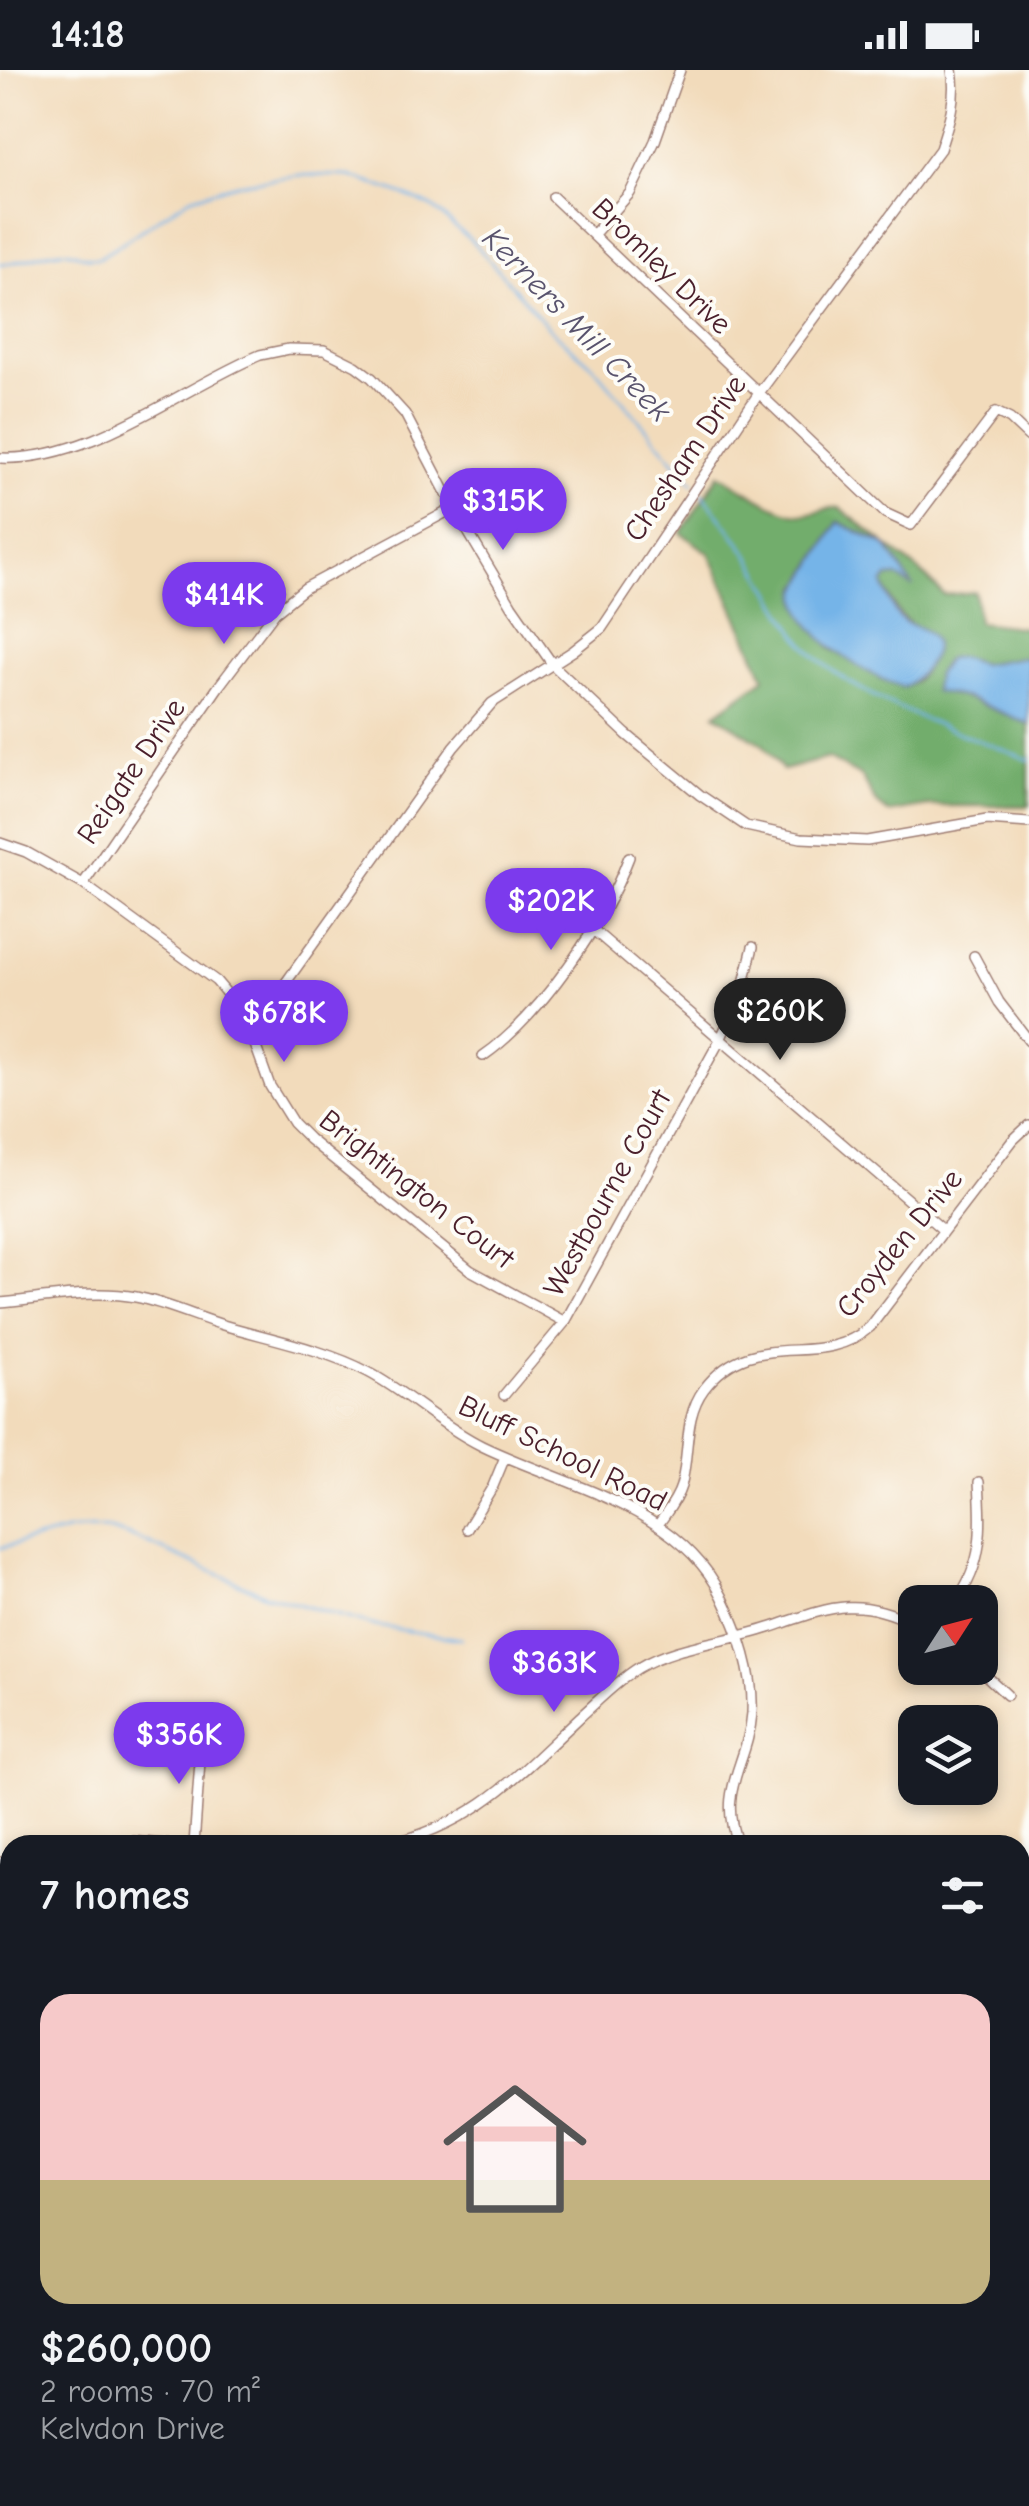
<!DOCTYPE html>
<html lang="en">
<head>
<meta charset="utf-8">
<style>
	:root { --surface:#171b24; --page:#20242c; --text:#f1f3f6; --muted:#9ea1a6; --line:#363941; --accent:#7c3aed }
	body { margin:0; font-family:"Comic Neue",sans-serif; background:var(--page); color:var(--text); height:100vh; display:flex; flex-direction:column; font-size:38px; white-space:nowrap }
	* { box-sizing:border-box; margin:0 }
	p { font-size:32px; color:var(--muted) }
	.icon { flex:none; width:55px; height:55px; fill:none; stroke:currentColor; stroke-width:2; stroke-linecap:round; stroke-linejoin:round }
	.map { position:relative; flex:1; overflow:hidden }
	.panel { position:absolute; left:0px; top:1765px; width:1030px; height:672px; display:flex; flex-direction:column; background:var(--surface); border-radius:30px 30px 0 0; box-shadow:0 5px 15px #0003 }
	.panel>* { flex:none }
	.needle { width:65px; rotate:54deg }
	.controls { position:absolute; left:898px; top:1515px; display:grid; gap:20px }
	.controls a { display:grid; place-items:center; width:100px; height:100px; border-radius:20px; background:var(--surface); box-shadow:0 5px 15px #0003; font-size:50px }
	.price { position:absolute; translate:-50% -85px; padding:0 22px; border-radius:35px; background:var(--accent); color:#fff; font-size:32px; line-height:65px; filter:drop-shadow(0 2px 5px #0008) }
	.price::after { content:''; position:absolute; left:50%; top:60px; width:30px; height:22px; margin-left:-15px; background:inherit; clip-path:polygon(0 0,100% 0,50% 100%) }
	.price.current { background:#222; color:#fff }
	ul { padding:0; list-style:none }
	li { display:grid; align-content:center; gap:20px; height:530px; padding:0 40px }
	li+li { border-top:2px solid var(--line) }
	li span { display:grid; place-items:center; height:310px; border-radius:30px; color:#555 }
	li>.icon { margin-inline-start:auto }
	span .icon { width:180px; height:180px; fill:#fffc; stroke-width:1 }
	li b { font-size:42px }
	h2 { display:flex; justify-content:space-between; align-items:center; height:120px; padding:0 40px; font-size:42px }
	.status { display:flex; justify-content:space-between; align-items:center; height:70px; padding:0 50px; background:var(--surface); direction:ltr }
	.status svg { height:28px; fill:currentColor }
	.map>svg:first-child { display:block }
</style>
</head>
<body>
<div class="status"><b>14:18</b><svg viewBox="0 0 49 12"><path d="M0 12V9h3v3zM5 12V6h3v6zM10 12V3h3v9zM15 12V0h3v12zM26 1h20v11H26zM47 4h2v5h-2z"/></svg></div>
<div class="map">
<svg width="1029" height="2436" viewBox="0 0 1029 2436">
	<rect width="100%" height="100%" fill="#fdfcf7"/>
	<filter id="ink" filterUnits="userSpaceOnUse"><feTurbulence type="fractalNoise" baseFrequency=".01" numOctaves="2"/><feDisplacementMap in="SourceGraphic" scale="20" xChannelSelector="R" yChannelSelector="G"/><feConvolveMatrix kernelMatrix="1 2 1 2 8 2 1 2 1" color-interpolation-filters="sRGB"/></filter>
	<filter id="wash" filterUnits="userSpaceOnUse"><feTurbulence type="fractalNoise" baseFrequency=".0048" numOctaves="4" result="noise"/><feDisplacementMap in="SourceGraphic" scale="40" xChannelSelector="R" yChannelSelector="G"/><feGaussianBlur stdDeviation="2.25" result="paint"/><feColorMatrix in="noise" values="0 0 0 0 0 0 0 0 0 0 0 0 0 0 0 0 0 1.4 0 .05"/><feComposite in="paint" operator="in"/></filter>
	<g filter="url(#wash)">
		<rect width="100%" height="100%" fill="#f2dbbb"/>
		<path fill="#72ad6c" stroke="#5e664c" stroke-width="2.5" fill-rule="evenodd" d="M719 404C740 416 777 443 800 444 814 445 825 436 840 438L922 503 944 525 975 522 978 552 1027 558 1029 591 1023 587 982 594 959 587 935 621 967 628 1029 654V736H929L888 743 875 731 862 707 828 688 783 700 763 675 715 644 765 608 709 483 681 463ZM838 452 886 475 910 514 897 506 888 507 883 514C894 536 899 551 923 560L930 591 917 610 904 617 881 609 830 578 798 519Z
			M0 2143 10 2166V2286L0 2296Z"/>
		<path fill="#75b4e8" stroke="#606a8a" stroke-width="2.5" d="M838 452 886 475 913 517 896 506 888 507 883 514C887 523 891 535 896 543 903 555 914 554 924 560 951 576 921 607 904 617 870 609 792 561 798 520Z
			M959 587 982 594 1023 587 1029 591V654L967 628 934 621 936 605 948 588Z"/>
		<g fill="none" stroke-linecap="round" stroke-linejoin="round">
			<path stroke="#75b4e8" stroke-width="2.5" d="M0 194C22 194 48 179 66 181 79 183 85 189 99 188L190 128 236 114 299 105 350 106 408 126 432 137 475 174 550 259 593 296 693 413
				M699 419C717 444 737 466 753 492 771 520 785 550 806 576 849 629 966 664 1029 690
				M0 1478 71 1460 107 1459 136 1468 266 1525 376 1556 461 1569"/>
		</g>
	</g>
	<g filter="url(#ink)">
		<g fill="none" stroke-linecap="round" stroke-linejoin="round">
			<defs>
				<path id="minor" d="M553 127 885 443 911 455 996 342 1010 349 1029 367
					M594 164 630 123 655 71 680 0
					M0 388C90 392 178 320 260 285L289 279 324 280 356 296 372 308 405 344 454 438 512 536 553 595 626 664 700 725 746 756 801 768 867 771 987 750 1029 753
					M0 773 26 782 83 814 216 911 244 944 270 1016 293 1053 309 1069 470 1200 565 1252
					M83 814 219 616 275 542 305 518 454 438
					M591 858 943 1160
					M974 886 999 932 1029 971
					M244 944 282 918 454 677 492 633 573 581 602 558 759 323 940 79C949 52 957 28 952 0
					M483 986C541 946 604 853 629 787
					M0 1233C44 1229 92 1219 136 1227 166 1233 194 1246 223 1255 271 1269 324 1279 368 1302 408 1323 441 1356 482 1376 564 1416 678 1436 722 1526 739 1561 754 1603 752 1643 748 1695 716 1719 738 1775
					M504 1325 565 1252 721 968 742 921 753 877
					M658 1455C666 1443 677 1430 681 1416 690 1384 683 1347 704 1319 755 1253 817 1303 870 1257L1013 1070 1029 1055
					M467 1459 493 1416 505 1387
					M955 1532C984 1494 982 1458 979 1412
					M978 1598 1007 1625
					M106 1775 131 1771 176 1775
					M194 1775 202 1663
					M385 1775C474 1755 516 1707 580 1647 599 1630 616 1612 638 1598 675 1575 727 1572 769 1558 828 1538 856 1524 915 1554
					M0 1792 10 1809
					M0 1834 10 1827
					M0 2090 10 2087
					M1020 2209 1029 2212
					M0 2422 10 2412
					M98 2428 102 2436
					M407 2428V2436
					M863 2428 864 2436"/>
			</defs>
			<use href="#minor" stroke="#9e7d73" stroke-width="12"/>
			<use href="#minor" stroke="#fff" stroke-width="9"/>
		</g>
	</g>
	<g text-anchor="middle" stroke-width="8" stroke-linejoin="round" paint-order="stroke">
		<g font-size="30" fill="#4a1f2b" stroke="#fdfcf7">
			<text transform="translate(662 196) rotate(44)" y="10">Bromley Drive</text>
			<text transform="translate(685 388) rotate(-56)" y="10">Chesham Drive</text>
			<text transform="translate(131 701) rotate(-56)" y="10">Reigate Drive</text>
			<text transform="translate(417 1119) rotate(38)" y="10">Brightington Court</text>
			<text transform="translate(607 1123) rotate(-61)" y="10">Westbourne Court</text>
			<text transform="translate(899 1173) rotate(-51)" y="10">Croyden Drive</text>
			<text transform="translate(563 1383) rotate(26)" y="10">Bluff School Road</text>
		</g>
		<g font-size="32" font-style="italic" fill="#59536d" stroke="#fdfcf7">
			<text transform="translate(577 254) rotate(46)" y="11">Kerners Mill Creek</text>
		</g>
	</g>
</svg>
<div class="controls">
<a><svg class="needle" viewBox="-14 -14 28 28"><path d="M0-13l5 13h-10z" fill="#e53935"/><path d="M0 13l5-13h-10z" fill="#9ea1a6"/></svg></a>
<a><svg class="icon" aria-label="layers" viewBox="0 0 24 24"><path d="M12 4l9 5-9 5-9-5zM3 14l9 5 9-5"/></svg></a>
</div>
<b class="price" style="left:503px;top:483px">$315K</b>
<b class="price" style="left:224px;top:577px">$414K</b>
<b class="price" style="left:551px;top:883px">$202K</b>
<b class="price current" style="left:780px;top:993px">$260K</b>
<b class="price" style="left:284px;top:995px">$678K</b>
<b class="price" style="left:554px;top:1645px">$363K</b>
<b class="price" style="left:179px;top:1717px">$356K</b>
<section class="panel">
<h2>7 homes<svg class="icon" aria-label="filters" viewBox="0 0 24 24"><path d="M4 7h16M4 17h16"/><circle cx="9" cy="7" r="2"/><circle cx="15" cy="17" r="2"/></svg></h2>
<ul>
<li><span style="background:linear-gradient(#f6c9c9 60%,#c2b280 0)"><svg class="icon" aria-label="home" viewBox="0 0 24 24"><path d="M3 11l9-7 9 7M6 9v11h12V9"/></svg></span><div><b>$260,000</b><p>2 rooms · 70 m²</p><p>Kelvdon Drive</p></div></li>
</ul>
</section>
</div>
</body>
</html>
